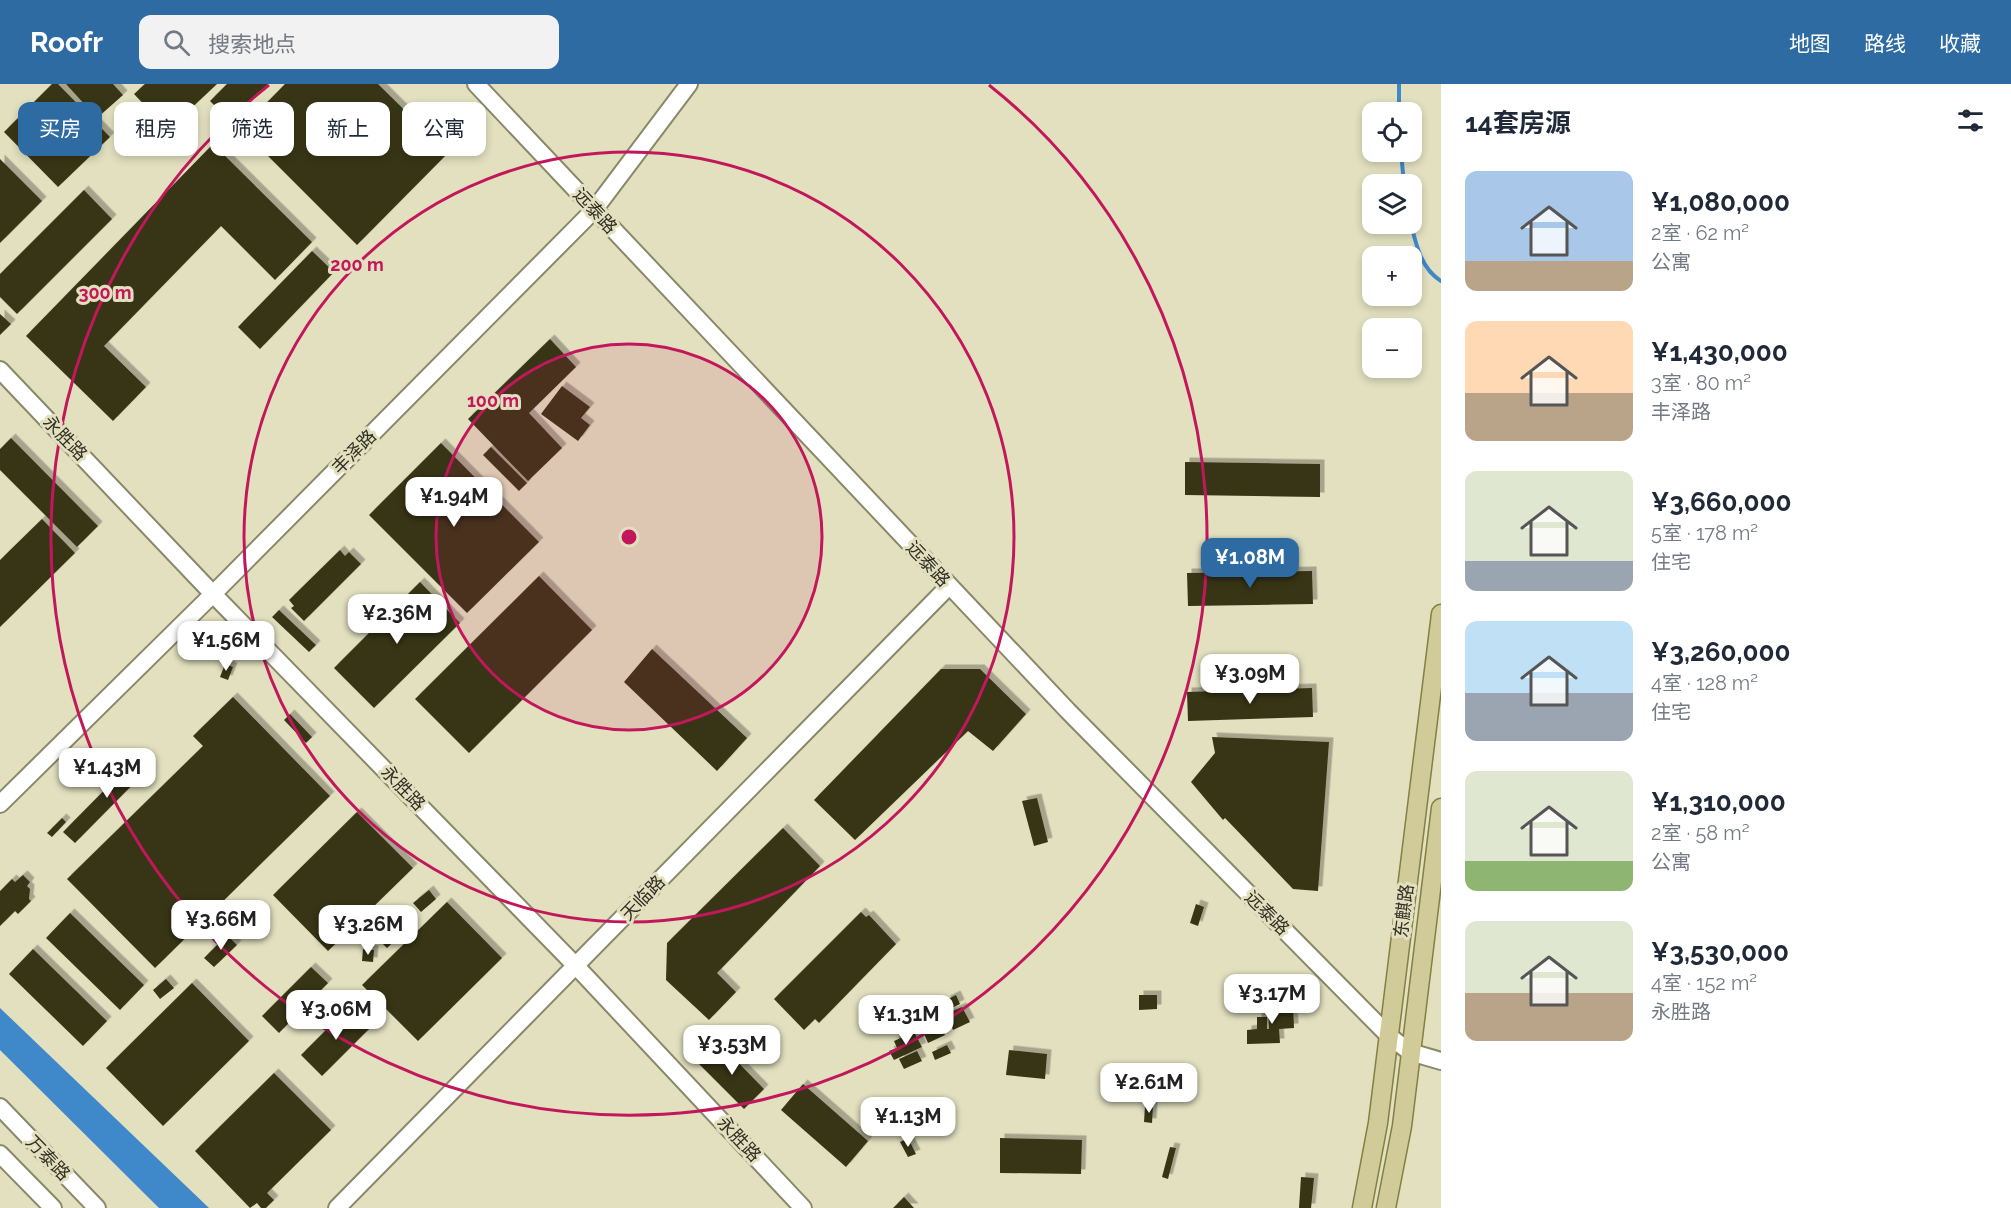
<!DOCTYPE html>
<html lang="zh">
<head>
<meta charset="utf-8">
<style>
	:root { --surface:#fff; --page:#f2f2f3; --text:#1f2937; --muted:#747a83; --accent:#2d6ba2 }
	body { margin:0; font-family:Raleway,"Noto Sans SC",sans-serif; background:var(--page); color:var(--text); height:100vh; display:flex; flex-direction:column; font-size:22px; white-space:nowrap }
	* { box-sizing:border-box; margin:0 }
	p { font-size:20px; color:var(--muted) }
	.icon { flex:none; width:33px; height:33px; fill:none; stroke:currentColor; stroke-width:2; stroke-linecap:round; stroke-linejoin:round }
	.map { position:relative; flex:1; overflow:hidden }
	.details { display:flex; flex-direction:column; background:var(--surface); width:570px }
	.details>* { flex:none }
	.guide { position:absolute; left:18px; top:18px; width:570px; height:54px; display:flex; gap:12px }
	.controls { position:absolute; left:1362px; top:18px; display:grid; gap:12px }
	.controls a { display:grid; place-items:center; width:60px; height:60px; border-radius:12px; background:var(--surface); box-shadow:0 3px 9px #0003; font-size:30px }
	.price { position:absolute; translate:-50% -51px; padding:0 14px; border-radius:12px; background:#fff; color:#222; font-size:20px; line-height:39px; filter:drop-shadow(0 2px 3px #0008) }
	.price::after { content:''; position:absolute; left:50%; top:36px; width:18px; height:14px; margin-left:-9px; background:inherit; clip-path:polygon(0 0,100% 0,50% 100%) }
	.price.current { background:var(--accent); color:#fff }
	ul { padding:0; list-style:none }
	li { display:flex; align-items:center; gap:18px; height:150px; padding:0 24px }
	li span { display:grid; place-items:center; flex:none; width:168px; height:120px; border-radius:12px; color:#555 }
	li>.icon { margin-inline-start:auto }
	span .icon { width:72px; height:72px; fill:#fffc; stroke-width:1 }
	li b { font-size:26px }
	h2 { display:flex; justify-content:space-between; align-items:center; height:72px; padding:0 24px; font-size:26px }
	.tag { padding:0 21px; border-radius:12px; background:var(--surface); box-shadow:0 3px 9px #0003; font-size:21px; line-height:54px }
	.tag.current { background:var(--accent); color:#fff }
	header { display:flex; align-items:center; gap:36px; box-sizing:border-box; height:84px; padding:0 30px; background:var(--accent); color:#fff }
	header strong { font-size:28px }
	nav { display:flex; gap:33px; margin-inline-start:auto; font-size:21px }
	.search { width:420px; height:54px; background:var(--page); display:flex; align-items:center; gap:15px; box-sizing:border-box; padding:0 21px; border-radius:12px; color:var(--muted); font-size:22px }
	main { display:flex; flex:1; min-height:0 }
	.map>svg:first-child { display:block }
</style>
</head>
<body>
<header>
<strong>Roofr</strong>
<div class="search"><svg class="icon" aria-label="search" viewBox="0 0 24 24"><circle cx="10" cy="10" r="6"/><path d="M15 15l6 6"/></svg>搜索地点</div>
<nav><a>地图</a><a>路线</a><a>收藏</a></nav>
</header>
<main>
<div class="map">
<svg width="1441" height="1124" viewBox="0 0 1441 1124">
	<defs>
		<filter id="shadow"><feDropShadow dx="4.5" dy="-4.5" stdDeviation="0" flood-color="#0004"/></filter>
	</defs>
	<rect width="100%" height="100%" fill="#e2e0bf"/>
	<path fill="#3f89cb" d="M0 924 209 1124H159L0 966Z"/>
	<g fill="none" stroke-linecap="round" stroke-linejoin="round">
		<path stroke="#3f89cb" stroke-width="4" d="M1399 0V28
			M1401 68 1404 100
			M1411 140C1416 160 1421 185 1441 197"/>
	</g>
	<path fill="#383514" filter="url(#shadow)" d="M52 0H58L110 53 58 103 4 48Z
		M66 0H113L123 11 97 34Z
		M145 0H217L168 46 134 10Z
		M227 0H268L230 37 210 17Z
		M285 0H378L448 69 357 161 241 45Z
		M213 60 312 158 275 196 221 142 104 262 146 303 113 337 26 252Z
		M0 75 42 117 0 159Z
		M84 106 112 135 17 230 0 213V190Z
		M312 167 334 188 260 265 238 243Z
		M0 230 11 240 0 251Z
		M550 255 576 283 529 329 562 364 528 397 468 335Z
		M562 302 590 323 581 334 590 341 578 357 541 330Z
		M11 354 98 442 77 463 0 386V365Z
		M441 359 539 458 467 529 369 431Z
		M491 363 527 399 519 407 483 371Z
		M1185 378 1320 380V413L1185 411Z
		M42 435 75 469 0 543V476Z
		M340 466 345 472 349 468 361 480 304 537 291 524 294 522 289 516Z
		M1312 487 1313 520 1188 522 1187 489Z
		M539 492 592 546 469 669 415 615Z
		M420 498 460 539 374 624 334 584Z
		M279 526 316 561 309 568 272 533Z
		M652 565 747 654 717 687 624 598Z
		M225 580 233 583 228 596 220 593Z
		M941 585H980L1026 630 993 667 968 647 855 756 814 716Z
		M1312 604 1313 633 1188 637 1187 608Z
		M233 613 330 712 155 884 67 795 203 662 193 652Z
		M290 630 312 653 306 659 284 636Z
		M1212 653 1329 658 1318 807 1293 805 1225 734 1223 736 1191 698 1215 669Z
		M138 672 150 683 75 759 63 748Z
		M1037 714 1048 758 1034 762 1022 717Z
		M357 728 413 784 328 867 273 811Z
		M62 734 66 738 52 753 47 749Z
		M783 744 820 782 717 889 736 908 709 936 666 896 667 859Z
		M23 791 30 798 27 802 30 805 29 815 31 817 18 830 15 827 0 842V807L12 795 15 798Z
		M429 806 436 815 421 828 413 819Z
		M447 818 502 874 418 957 362 901Z
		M1196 820 1204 823 1198 842 1190 839Z
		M861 828 866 833 869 831 896 860 819 939 815 935 804 946 774 915Z
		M70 829 144 901 120 926 46 854Z
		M396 836 406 846 387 864 377 854Z
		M227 851 237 861 214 883 204 874Z
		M33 865 107 937 83 962 9 890Z
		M363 865 374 866 373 878 362 877Z
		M311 883 328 899 279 949 262 932Z
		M166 895 174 904 160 915 153 906Z
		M192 899 249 957 163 1042 106 984Z
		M956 911 960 920 950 925 946 916Z
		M1139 911H1157V925L1139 926Z
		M1293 920 1294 944 1279 945 1280 959 1247 960V946L1257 945V933H1267V945H1269L1268 921Z
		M350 922 371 943 322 992 301 971Z
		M962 923 970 938 953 946 946 930Z
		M937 935 945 951 928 959 921 943Z
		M914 948 922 963 894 976 889 967 897 964 894 957Z
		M720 960 764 1005 744 1025 699 980Z
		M947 961 951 969 935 976 932 968Z
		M1009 966 1047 970 1045 995 1006 991Z
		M917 967 922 977 904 985 899 975Z
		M274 989 331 1046 267 1109 274 1116 266 1124H261L257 1119 250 1124 195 1067Z
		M803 1000 868 1057 846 1083 781 1026Z
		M1145 1022H1153L1152 1039 1144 1038Z
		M908 1054 916 1070 908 1073 900 1058Z
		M1000 1054 1082 1056 1081 1090 1000 1089Z
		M1170 1063 1176 1064 1168 1095 1162 1093Z
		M1301 1093 1314 1094 1311 1124H1299Z
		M904 1113 914 1124H893Z"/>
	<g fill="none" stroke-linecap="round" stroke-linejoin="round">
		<defs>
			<path id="secondary" d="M476 0 1068 627 1389 952 1410 968 1441 977
				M0 286 213 510 576 882 803 1124
				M0 720 213 510 594 126 689 0
				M0 1023 97 1124
				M0 1070 53 1124
				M337 1124 949 502"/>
			<path id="primary" d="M1362 1124 1378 1039 1441 530
				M1386 1124 1402 1042 1441 724"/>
		</defs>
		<use href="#secondary" stroke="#8a8869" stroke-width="20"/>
		<use href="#primary" stroke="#847f43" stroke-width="21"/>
		<use href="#secondary" stroke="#fff" stroke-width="16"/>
		<use href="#primary" stroke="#d0cb98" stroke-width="18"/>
	</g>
	<circle cx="629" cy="453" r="193" fill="#c2185b" fill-opacity=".12"/>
	<g fill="none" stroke="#c2185b" stroke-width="3">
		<circle cx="629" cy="453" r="193"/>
		<circle cx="629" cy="453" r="385"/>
		<path d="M989 1A578 578 0 1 1 269 1"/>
	</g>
	<g text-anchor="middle" stroke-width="6" stroke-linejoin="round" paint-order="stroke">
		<g font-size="18" fill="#313024" stroke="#e2e0bf">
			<text transform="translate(595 127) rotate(47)" y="6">远泰路</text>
			<text transform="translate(65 354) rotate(46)" y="6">永胜路</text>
			<text transform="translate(354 368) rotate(-45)" y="6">丰泽路</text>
			<text transform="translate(928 480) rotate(47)" y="6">远泰路</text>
			<text transform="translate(403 704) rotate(46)" y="6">永胜路</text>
			<text transform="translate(643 814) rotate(-46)" y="6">天临路</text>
			<text transform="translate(1404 827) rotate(-83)" y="6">东麒路</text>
			<text transform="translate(1267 829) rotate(45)" y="6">远泰路</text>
			<text transform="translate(739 1055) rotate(47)" y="6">永胜路</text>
			<text transform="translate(48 1074) rotate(46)" y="6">万泰路</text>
		</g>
	</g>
	<circle cx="629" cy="453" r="9" fill="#c2185b" stroke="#e2e0bf" stroke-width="3"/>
	<g font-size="18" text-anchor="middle" font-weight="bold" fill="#c2185b" stroke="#e2e0bf" stroke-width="6" stroke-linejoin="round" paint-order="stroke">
		<text x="357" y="187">200 m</text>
		<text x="105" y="215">300 m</text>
		<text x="493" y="323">100 m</text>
	</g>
</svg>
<div class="controls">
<a><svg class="icon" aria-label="locate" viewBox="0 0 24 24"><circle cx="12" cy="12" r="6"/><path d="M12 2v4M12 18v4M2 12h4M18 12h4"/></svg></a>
<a><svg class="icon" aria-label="layers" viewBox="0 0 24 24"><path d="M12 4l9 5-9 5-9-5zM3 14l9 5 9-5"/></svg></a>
<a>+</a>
<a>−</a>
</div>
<b class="price" style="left:454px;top:444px">¥1.94M</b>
<b class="price current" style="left:1250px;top:505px">¥1.08M</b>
<b class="price" style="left:397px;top:561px">¥2.36M</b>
<b class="price" style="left:226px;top:588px">¥1.56M</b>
<b class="price" style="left:1250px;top:621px">¥3.09M</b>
<b class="price" style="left:107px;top:715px">¥1.43M</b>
<b class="price" style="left:221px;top:867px">¥3.66M</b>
<b class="price" style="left:368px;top:872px">¥3.26M</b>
<b class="price" style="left:1272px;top:941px">¥3.17M</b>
<b class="price" style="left:336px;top:957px">¥3.06M</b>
<b class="price" style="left:906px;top:962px">¥1.31M</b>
<b class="price" style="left:732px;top:992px">¥3.53M</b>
<b class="price" style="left:1149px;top:1030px">¥2.61M</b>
<b class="price" style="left:908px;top:1064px">¥1.13M</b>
<div class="guide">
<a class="tag current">买房</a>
<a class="tag">租房</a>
<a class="tag">筛选</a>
<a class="tag">新上</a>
<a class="tag">公寓</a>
</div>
</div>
<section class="details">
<h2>14套房源<svg class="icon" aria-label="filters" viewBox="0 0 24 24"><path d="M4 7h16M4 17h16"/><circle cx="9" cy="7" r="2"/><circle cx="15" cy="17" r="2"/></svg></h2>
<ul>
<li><span style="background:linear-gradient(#a9c7e8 75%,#b9a48a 0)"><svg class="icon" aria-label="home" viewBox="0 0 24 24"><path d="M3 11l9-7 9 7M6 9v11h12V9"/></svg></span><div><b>¥1,080,000</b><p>2室 · 62 m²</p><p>公寓</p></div></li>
<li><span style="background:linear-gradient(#ffd9b3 60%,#b9a48a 0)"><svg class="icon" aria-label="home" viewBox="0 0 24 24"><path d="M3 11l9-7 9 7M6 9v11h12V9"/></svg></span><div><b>¥1,430,000</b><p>3室 · 80 m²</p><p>丰泽路</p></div></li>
<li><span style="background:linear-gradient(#dfe7d0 75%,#9aa5b1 0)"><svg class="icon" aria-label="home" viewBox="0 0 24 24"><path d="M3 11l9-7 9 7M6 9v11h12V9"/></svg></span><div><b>¥3,660,000</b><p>5室 · 178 m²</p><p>住宅</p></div></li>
<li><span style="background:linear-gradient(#bfe0f5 60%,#9aa5b1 0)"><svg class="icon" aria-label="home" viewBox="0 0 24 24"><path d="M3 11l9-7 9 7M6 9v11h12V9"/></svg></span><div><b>¥3,260,000</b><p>4室 · 128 m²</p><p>住宅</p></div></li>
<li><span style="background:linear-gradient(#dfe7d0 75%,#8fb573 0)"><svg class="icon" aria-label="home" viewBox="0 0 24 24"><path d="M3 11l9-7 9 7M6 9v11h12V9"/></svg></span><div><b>¥1,310,000</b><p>2室 · 58 m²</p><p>公寓</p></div></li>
<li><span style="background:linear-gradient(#dfe7d0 60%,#b9a48a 0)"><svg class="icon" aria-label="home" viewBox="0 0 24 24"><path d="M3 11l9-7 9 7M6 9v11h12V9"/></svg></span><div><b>¥3,530,000</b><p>4室 · 152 m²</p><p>永胜路</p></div></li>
</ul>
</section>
</main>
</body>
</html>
